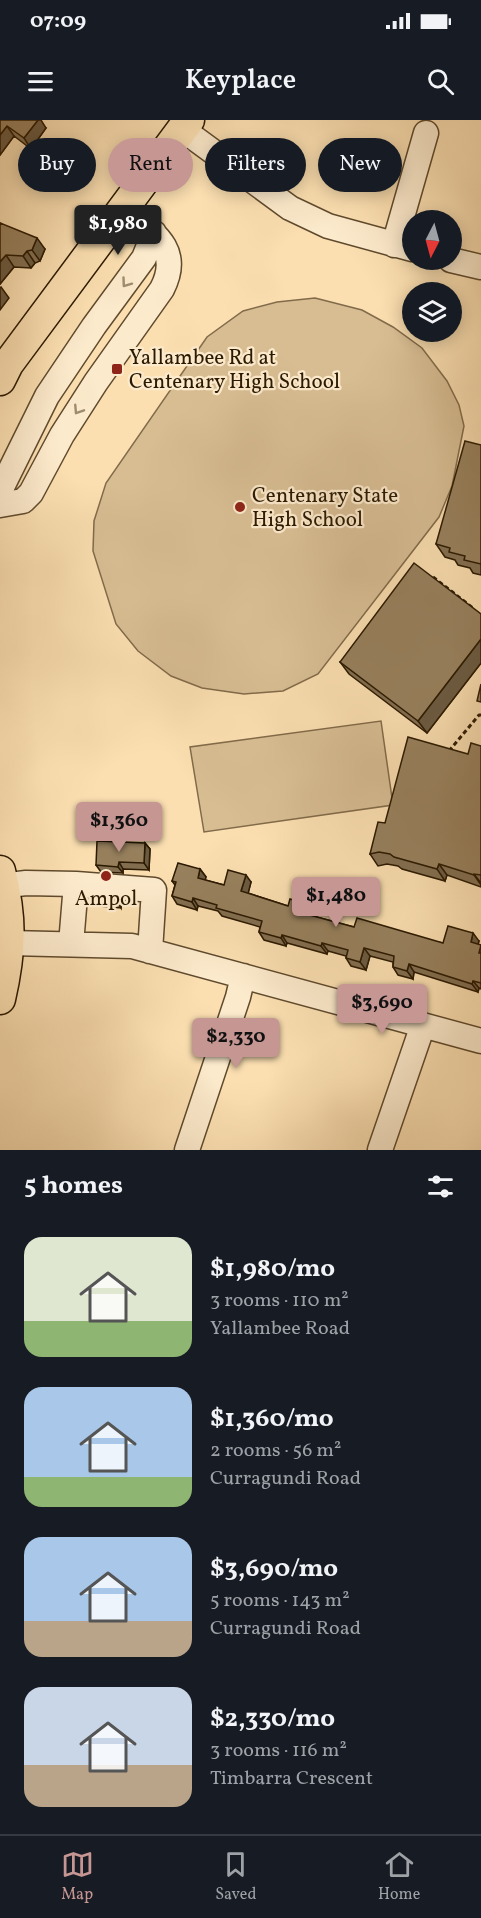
<!DOCTYPE html>
<html lang="en">
<head>
<meta charset="utf-8">
<style>
	:root { --surface:#171b24; --page:#242831; --text:#f1f3f6; --muted:#9ea1a6; --line:#363941; --accent:#c59692 }
	body { margin:0; font-family:Vollkorn,serif; background:var(--page); color:var(--text); height:100vh; display:flex; flex-direction:column; font-size:22px; white-space:nowrap }
	* { box-sizing:border-box; margin:0 }
	p { font-size:20px; color:var(--muted) }
	.icon { flex:none; width:33px; height:33px; fill:none; stroke:currentColor; stroke-width:2; stroke-linecap:round; stroke-linejoin:round }
	.map { position:relative; height:1030px; overflow:hidden }
	.panel { display:flex; flex-direction:column; background:var(--surface); flex:1 }
	.panel>* { flex:none }
	.banner { position:absolute; left:18px; top:18px; width:446px; height:54px; display:flex; gap:12px }
	.needle { width:39px; rotate:186deg }
	.fabs { position:absolute; left:402px; top:90px; display:grid; gap:12px }
	.fabs a { display:grid; place-items:center; width:60px; height:60px; border-radius:50%; background:var(--surface); box-shadow:0 3px 15px #0003; font-size:30px }
	.price { position:absolute; translate:-50% -51px; padding:0 14px; border-radius:6px; background:var(--accent); color:#111; font-size:20px; line-height:39px; filter:drop-shadow(0 2px 3px #0008) }
	.price::after { content:''; position:absolute; left:50%; top:36px; width:18px; height:14px; margin-left:-9px; background:inherit; clip-path:polygon(0 0,100% 0,50% 100%) }
	.price.active { background:#222; color:#fff }
	ul { padding:0; list-style:none }
	li { display:flex; align-items:center; gap:18px; height:150px; padding:0 24px }
	li span { display:grid; place-items:center; flex:none; width:168px; height:120px; border-radius:18px; color:#555 }
	li>.icon { margin-inline-start:auto }
	span .icon { width:72px; height:72px; fill:#fffc; stroke-width:1 }
	li b { font-size:26px }
	h2 { display:flex; justify-content:space-between; align-items:center; height:72px; padding:0 24px; font-size:26px }
	.pill { padding:0 21px; border-radius:27px; background:var(--surface); box-shadow:0 3px 15px #0003; font-size:21px; line-height:54px }
	.pill.active { background:var(--accent); color:#111 }
	.status { display:flex; justify-content:space-between; align-items:center; height:42px; padding:0 30px; background:var(--surface); direction:ltr }
	.status svg { height:16px; fill:currentColor }
	header { display:flex; justify-content:space-between; align-items:center; height:78px; padding:0 24px; background:var(--surface); font-size:27px; font-weight:600 }
	.tabs { display:flex; justify-content:space-around; align-items:center; height:84px; border-top:2px solid var(--line); background:var(--surface); font-size:16px; color:var(--muted) }
	.tabs a { display:grid; justify-items:center; gap:3px }
	.tabs .active { color:var(--accent) }
	.map>svg:first-child { display:block }
</style>
</head>
<body>
<div class="status"><b>07:09</b><svg viewBox="0 0 49 12"><path d="M0 12V9h3v3zM5 12V6h3v6zM10 12V3h3v9zM15 12V0h3v12zM26 1h20v11H26zM47 4h2v5h-2z"/></svg></div>
<header><svg class="icon" aria-label="menu" viewBox="0 0 24 24"><path d="M4 6h16M4 12h16M4 18h16"/></svg>Keyplace<svg class="icon" aria-label="search" viewBox="0 0 24 24"><circle cx="10" cy="10" r="6"/><path d="M15 15l6 6"/></svg></header>
<div class="map">
<svg width="481" height="1030" viewBox="0 0 481 1030">
	<rect width="100%" height="100%" fill="#fbdfb1"/>
	<filter id="stains"><feTurbulence type="fractalNoise" baseFrequency=".00333" numOctaves="4"/><feColorMatrix values="0 0 0 0 .2 0 0 0 0 .09 0 0 0 0 .02 0 0 0 .5 -.17"/></filter>
	<radialGradient id="worn" r=".72"><stop offset=".6" stop-color="#630" stop-opacity="0"/><stop offset="1" stop-color="#630" stop-opacity=".3"/></radialGradient>
	<path fill="#d8bd93" stroke="#826b4a" stroke-width="1.5" d="M315 178 362 190 393 207 422 228 447 261 459 285 464 306 452 366 439 397 318 554 283 571 244 574 202 568 171 556 138 531 116 504 93 431 94 401 106 363 207 217 243 191 277 182Z
		M381 601 393 685 204 712 190 627Z"/>
	<g fill="none" stroke-linecap="round" stroke-linejoin="round">
		<defs>
			<path id="minor" d="M182 9 290 88 328 106 412 129
				M394 125 426 13
				M451 140 481 147
				M0 371 47 276 94 206 144 138 154 113
				M0 385 23 381 31 373 62 315 96 262 162 169C183 128 152 112 123 89
				M76 764 154 770 150 831
				M0 766 26 763 76 764 71 824
				M10 823 132 826 481 921
				M187 1030 238 877 243 856
				M380 1030 423 905"/>
			<path id="major" d="M0 260 8 244 189 0
				M0 751C12 798 11 831 0 879"/>
		</defs>
		<use href="#minor" stroke="#5f4a2d" stroke-width="27"/>
		<use href="#major" stroke="#2b1901" stroke-width="33"/>
		<path stroke="#2b1901" stroke-width="3" stroke-dasharray="4.5 3" stroke-linecap="butt" d="M433 457 473 488
			M449 631 479 595H481"/>
		<use href="#minor" stroke="#fceacc" stroke-width="24"/>
		<use href="#major" stroke="#fbdfb1" stroke-width="30"/>
	</g>
	<path fill="#826e50" stroke="#2b1901" stroke-width="1.5" d="M0 0 46 8 31 29 14 16 0 35Z
		M0 103 45 129 40 141 35 143 31 148 14 147 0 164Z
		M481 325V455L473 453 470 448 458 445 455 440 445 437 436 424Z
		M481 494V543L427 613 349 554 340 542Z
		M481 626V767L447 755 445 761 402 749 398 746 387 744 378 746 370 734 385 703 468 634Z
		M145 723 150 729 149 750 123 749V753L101 752 96 745Z
		M200 749 206 757 205 760 224 765 251 762 248 773 288 786 309 791V795L354 807 443 823 479 821 478 824 481 825V869L479 868 478 872 414 852 413 859 398 855 393 847V842L370 836 366 850 351 846 346 838V836L328 831 327 834 287 823 286 826 264 820 259 812 260 807 222 796 218 791 198 786 197 790 177 784 172 776 175 765 172 761Z
		M118 777 121 782V788L99 786 96 782Z"/>
	<path fill="#6a5a41" stroke="#2b1901" stroke-width="1.5" d="M38 0H41L46 8 31 29 24 18Z
		M7 6 14 16 0 35V15Z
		M37 118 45 129 40 141 32 130Z
		M27 131 35 143 31 148 23 136Z
		M6 135 14 147 0 164V142Z
		M1 167 9 178 0 190V168Z
		M481 519V543L427 613 418 601Z
		M145 723 150 729 149 750 144 743Z
		M119 742 123 749V753L118 747Z
		M439 744 447 755 445 761 437 749Z
		M200 749 206 757 203 766 198 758Z
		M474 754 481 763V765L474 755Z
		M246 755 251 762 247 778 241 771Z
		M118 777 121 782V788L118 783Z
		M193 778 198 786 197 790 192 782Z
		M304 783 309 791 308 801 302 793Z
		M473 813 479 821 476 829 471 822Z
		M282 815 287 823 286 826 281 818Z
		M322 823 328 831 327 834 321 826Z
		M364 828 370 836 366 850 360 842Z
		M409 844 414 852 413 859 407 851Z
		M473 861 479 868 478 872 472 864Z"/>
	<path fill="#97805d" stroke="#2b1901" stroke-width="1.5" d="M0 0H38L24 18 7 6 0 15Z
		M0 103 37 118 32 130 27 131 23 136 6 135 0 142Z
		M465 321 481 325V444L464 440 465 436 449 432 450 428 436 424Z
		M414 443 481 494V519L418 601 340 542Z
		M481 564V582L477 581Z
		M408 617 468 634 471 623 481 626V755L474 754V755L439 744 437 749 394 737 390 734 379 732 370 734 378 702 385 703Z
		M97 721 145 723 144 743 119 742 118 747 96 745Z
		M178 743 200 749 198 758 224 765 228 750 246 755 241 771 288 786 290 779 304 783 302 793 354 807 357 798 443 823 448 806 473 813 471 822 481 825 479 833H481V863L473 861 472 864 409 844 407 851 393 847 394 836 364 828 360 842 346 838 348 830 322 823 321 826 282 815 281 818 259 812 262 801 216 788 217 785 193 778 192 782 172 776 176 762 172 761Z
		M96 776 118 777V783L96 782Z"/>
	<defs><path id="oneway-chevron" d="M-2-3.5L2.5 0L-2 3.5" fill="none" stroke-width="1.6" stroke-linecap="round" stroke-linejoin="round" transform="scale(1.5)"/></defs>
	<g stroke="#9e8c71">
		<use href="#oneway-chevron" transform="translate(126 163) rotate(126)"/>
		<use href="#oneway-chevron" transform="translate(78 290) rotate(123)"/>
	</g>
	<g fill="#8f2418" stroke="#fceacc" stroke-width="2">
		<rect x="111" y="243" width="12" height="12" rx="3"/>
		<circle cx="240" cy="387" r="6"/>
		<circle cx="106" cy="756" r="6"/>
	</g>
	<g text-anchor="middle" stroke-width="4.5" stroke-linejoin="round" paint-order="stroke">
		<g font-size="21" fill="#2b1901" stroke="#fceacc" text-anchor="start">
			<text x="129" y="244">Yallambee Rd at<tspan x="129" dy="24">Centenary High School</tspan></text>
			<text x="252" y="382">Centenary State<tspan x="252" dy="24">High School</tspan></text>
			<text x="106" y="785" text-anchor="middle">Ampol</text>
		</g>
	</g>
	<rect width="100%" height="100%" filter="url(#stains)"/>
	<rect width="100%" height="100%" fill="url(#worn)"/>
</svg>
<div class="fabs">
<a><svg class="needle" viewBox="-14 -14 28 28"><path d="M0-13l5 13h-10z" fill="#e53935"/><path d="M0 13l5-13h-10z" fill="#9ea1a6"/></svg></a>
<a><svg class="icon" aria-label="layers" viewBox="0 0 24 24"><path d="M12 4l9 5-9 5-9-5zM3 14l9 5 9-5"/></svg></a>
</div>
<b class="price active" style="left:118px;top:136px">$1,980</b>
<b class="price" style="left:119px;top:733px">$1,360</b>
<b class="price" style="left:336px;top:808px">$1,480</b>
<b class="price" style="left:382px;top:915px">$3,690</b>
<b class="price" style="left:236px;top:949px">$2,330</b>
<div class="banner">
<a class="pill">Buy</a>
<a class="pill active">Rent</a>
<a class="pill">Filters</a>
<a class="pill">New</a>
</div>
</div>
<section class="panel">
<h2>5 homes<svg class="icon" aria-label="filters" viewBox="0 0 24 24"><path d="M4 7h16M4 17h16"/><circle cx="9" cy="7" r="2"/><circle cx="15" cy="17" r="2"/></svg></h2>
<ul>
<li><span style="background:linear-gradient(#dfe7d0 70%,#8fb573 0)"><svg class="icon" aria-label="home" viewBox="0 0 24 24"><path d="M3 11l9-7 9 7M6 9v11h12V9"/></svg></span><div><b>$1,980/mo</b><p>3 rooms · 110 m²</p><p>Yallambee Road</p></div></li>
<li><span style="background:linear-gradient(#a9c7e8 75%,#8fb573 0)"><svg class="icon" aria-label="home" viewBox="0 0 24 24"><path d="M3 11l9-7 9 7M6 9v11h12V9"/></svg></span><div><b>$1,360/mo</b><p>2 rooms · 56 m²</p><p>Curragundi Road</p></div></li>
<li><span style="background:linear-gradient(#a9c7e8 70%,#b9a48a 0)"><svg class="icon" aria-label="home" viewBox="0 0 24 24"><path d="M3 11l9-7 9 7M6 9v11h12V9"/></svg></span><div><b>$3,690/mo</b><p>5 rooms · 143 m²</p><p>Curragundi Road</p></div></li>
<li><span style="background:linear-gradient(#c9d6e8 65%,#b9a48a 0)"><svg class="icon" aria-label="home" viewBox="0 0 24 24"><path d="M3 11l9-7 9 7M6 9v11h12V9"/></svg></span><div><b>$2,330/mo</b><p>3 rooms · 116 m²</p><p>Timbarra Crescent</p></div></li>
</ul>
</section>
<nav class="tabs">
<a class="active"><svg class="icon" aria-label="map" viewBox="0 0 24 24"><path d="M3 6l6-2 6 2 6-2v14l-6 2-6-2-6 2zM9 4v14M15 6v14"/></svg>Map</a>
<a><svg class="icon" aria-label="saved" viewBox="0 0 24 24"><path d="M7 4h10v16l-5-4-5 4z"/></svg>Saved</a>
<a><svg class="icon" aria-label="home" viewBox="0 0 24 24"><path d="M3 11l9-7 9 7M6 9v11h12V9"/></svg>Home</a>
</nav>
</body>
</html>
